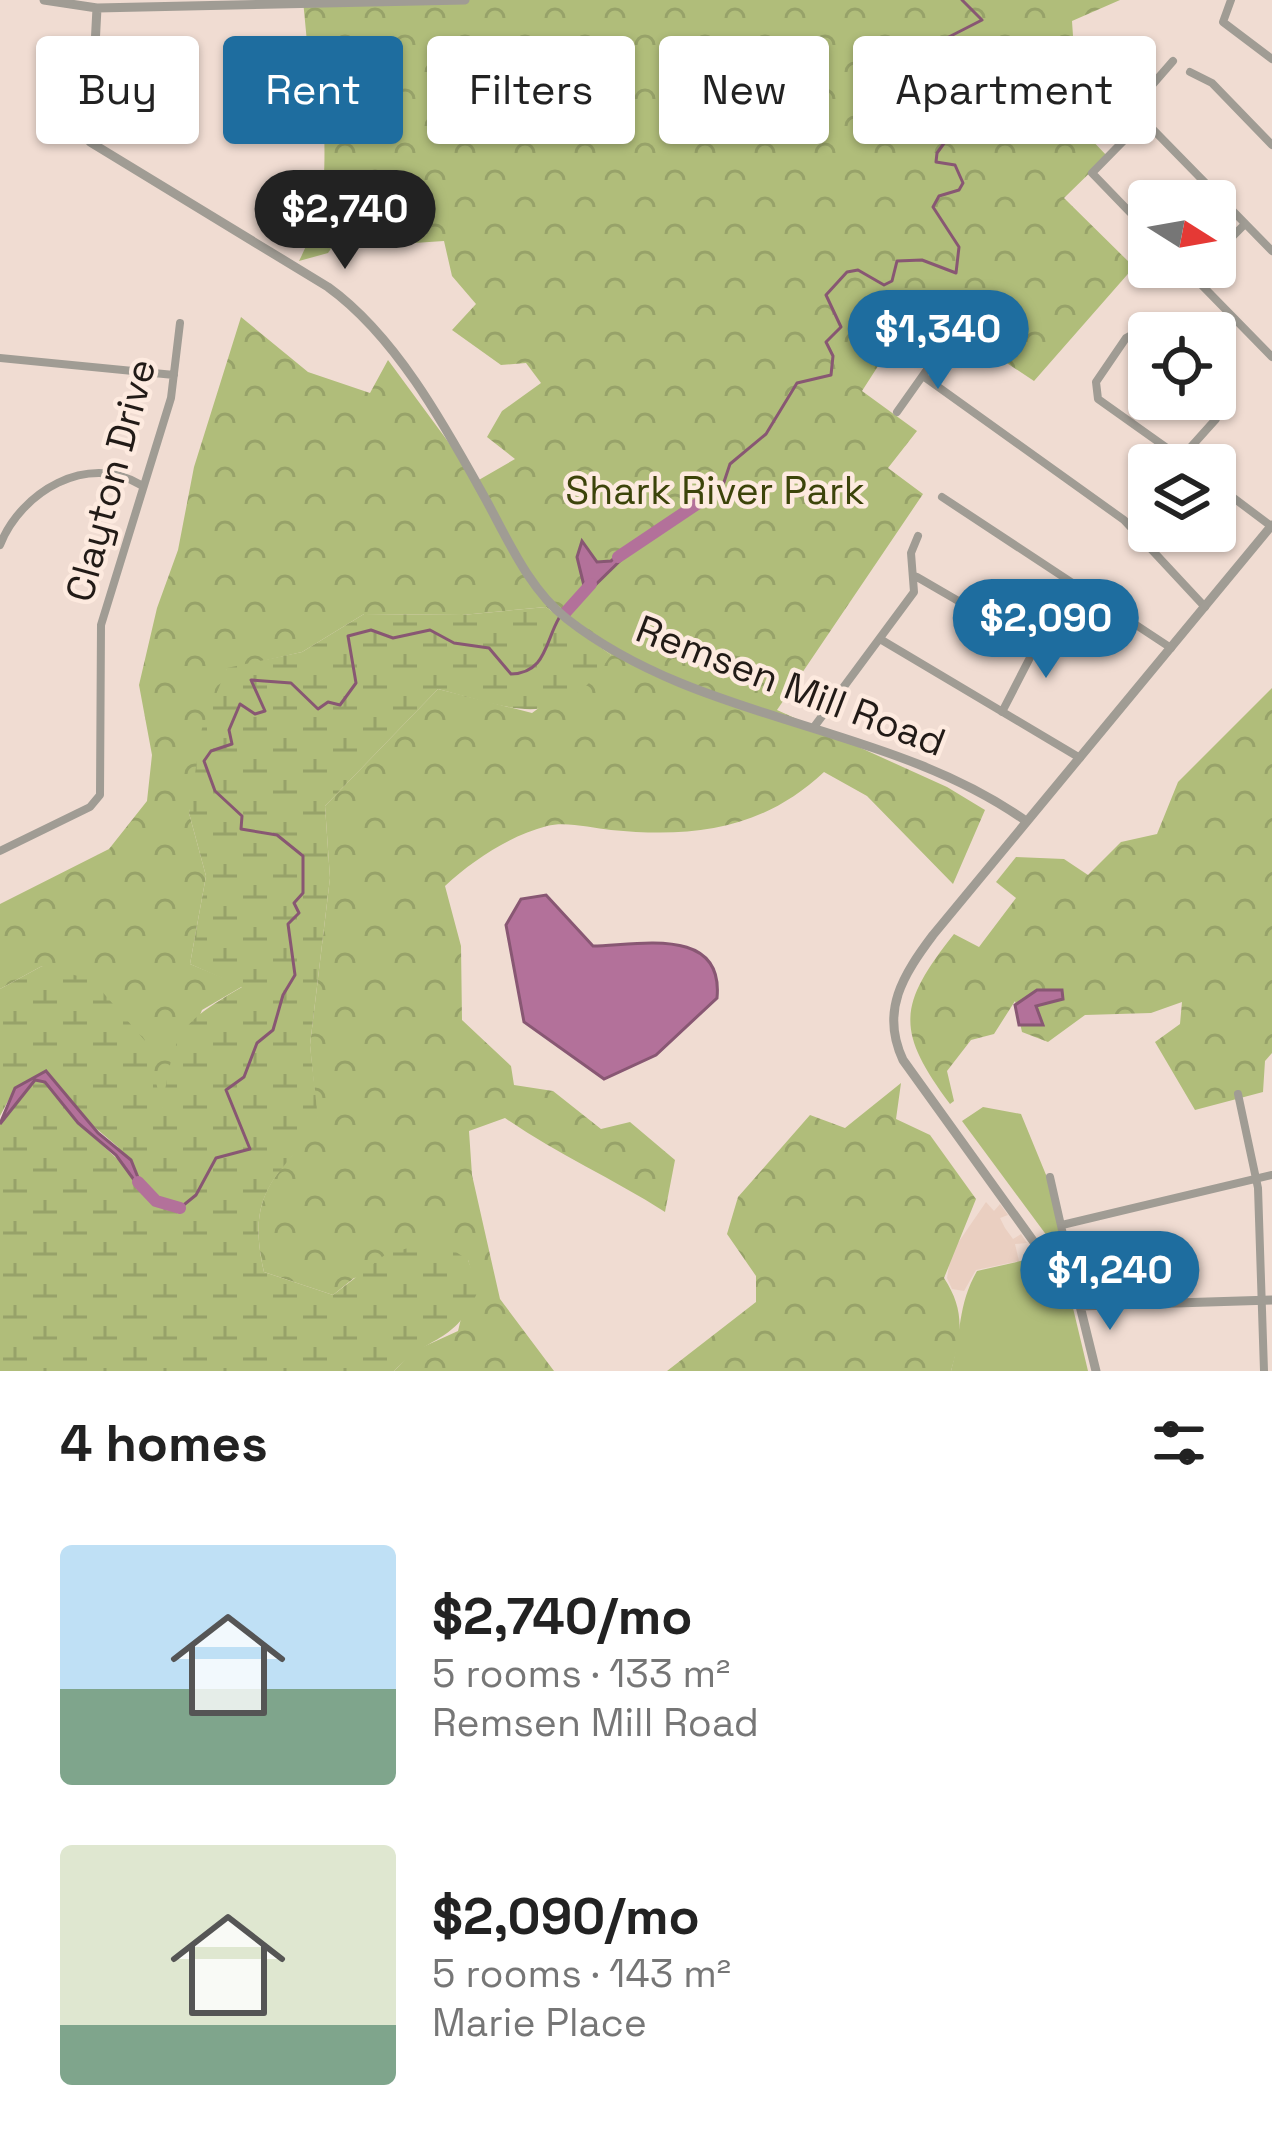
<!DOCTYPE html>
<html lang="en">
<head>
<meta charset="utf-8">
<style>
	:root { --surface:#fff; --page:#f2f2f2; --text:#222; --muted:#767676; --accent:#1e6d9f }
	body { margin:0; font-family:"Space Grotesk",sans-serif; background:var(--page); color:var(--text); height:100vh; display:flex; flex-direction:column; font-size:45px; white-space:nowrap }
	* { box-sizing:border-box; margin:0 }
	p { font-size:39px; color:var(--muted) }
	.icon { flex:none; width:66px; height:66px; fill:none; stroke:currentColor; stroke-width:2; stroke-linecap:round; stroke-linejoin:round }
	.map { position:relative; height:1371px; overflow:hidden }
	.side { display:flex; flex-direction:column; background:var(--surface); flex:1 }
	.side>* { flex:none }
	.banner { position:absolute; left:36px; top:36px; width:1200px; height:108px; display:flex; gap:24px }
	.needle { width:78px; rotate:101deg }
	.tools { position:absolute; left:1128px; top:180px; display:grid; gap:24px }
	.tools a { display:grid; place-items:center; width:108px; height:108px; border-radius:12px; background:var(--surface); box-shadow:0 3px 9px #0004; font-size:60px }
	.price { position:absolute; translate:-50% -102px; padding:0 27px; border-radius:42px; background:var(--accent); color:#fff; font-size:39px; line-height:78px; filter:drop-shadow(0 3px 6px #0008) }
	.price::after { content:''; position:absolute; left:50%; top:72px; width:36px; height:27px; margin-left:-18px; background:inherit; clip-path:polygon(0 0,100% 0,50% 100%) }
	.price.current { background:#222; color:#fff }
	ul { padding:0; list-style:none }
	li { display:flex; align-items:center; gap:36px; height:300px; padding:0 60px }
	li span { display:grid; place-items:center; flex:none; width:336px; height:240px; border-radius:12px; color:#555 }
	li>.icon { margin-inline-start:auto }
	span .icon { width:144px; height:144px; fill:#fffc; stroke-width:1 }
	li b { font-size:51px }
	h2 { display:flex; justify-content:space-between; align-items:center; height:144px; padding:0 60px; font-size:51px }
	.tag { padding:0 42px; border-radius:12px; background:var(--surface); box-shadow:0 3px 9px #0004; font-size:42px; line-height:108px }
	.tag.current { background:var(--accent); color:#fff }
	.map>svg:first-child { display:block }
</style>
</head>
<body>
<div class="map">
<svg width="1272" height="1371" viewBox="0 0 1272 1371">
	<defs>
		<pattern id="forest-crowns" width="20" height="18" patternUnits="userSpaceOnUse" patternTransform="scale(3)"><rect width="20" height="18" fill="#b0bd7a"/><path d="M2 6a3 3 0 1 1 6 0M12 15a3 3 0 1 1 6 0" fill="none" stroke="#97a269"/></pattern>
		<pattern id="wetland-marsh" width="20" height="14" patternUnits="userSpaceOnUse" patternTransform="scale(3)"><rect width="20" height="14" fill="#b0bd7a"/><path d="M1 5h8M5 5V1M11 12h8M15 12V8" fill="none" stroke="#97a269"/></pattern>
	</defs>
	<rect width="100%" height="100%" fill="#f0dcd2"/>
	<path fill="#eacfc1" d="M986 1202 994 1211 1000 1204 1008 1215 1000 1218 1005 1228 1013 1239 1021 1234 1027 1243 1015 1244 1019 1261 976 1270 964 1291 952 1289 947 1278 951 1253Z"/>
	<path fill="#b0bd7a" d="M983 1107 1021 1114 1051 1187 1070 1267 962 1121Z
		M1034 1258 1073 1308 1088 1371H951C962 1333 957 1306 977 1271Z"/>
	<path fill="url(#forest-crowns)" d="M303 0H1120L1072 21 1074 51 1124 102H1108L1088 136 1107 156 1064 198 1134 267 1034 381 930 312 907 321 862 391 917 431 888 468 923 494 777 710 947 787 985 810 953 884 867 796 824 772C762 830 693 838 611 830 592 828 565 821 547 826 509 836 473 860 445 886L461 946 462 1020 511 1066 514 1085 553 1091 601 1129 630 1122 675 1160 665 1212C612 1178 556 1154 505 1118L469 1131 472 1175 500 1299 554 1371H394L414 1351 458 1331 472 1273 468 1260 354 1278 333 1295 264 1272C247 1198 271 1178 318 1127L310 1045 330 878 325 806 438 689 532 713 611 655 546 607 462 615 364 614 302 652 227 669 189 813 206 876 190 964 243 986 202 1010 161 1112 42 966 0 989V904L109 849 147 801 152 755 139 685 157 608 178 550 194 467 241 317 308 372 370 393 388 360 477 481 515 459 487 437 502 411 541 383 526 363 501 365 452 330 476 304 452 276 444 241 414 243 360 206 328 253 299 261C327 205 325 180 324 118L298 114 310 74Z
		M1272 688V1053L1265 1061 1263 1092 1195 1110 1155 1042 1180 1024 1182 1002 1151 1013 1085 1015 1048 1042 1022 1032 1015 1001 994 1034 971 1040 947 1071 954 1101 950 1104C895 1030 898 1005 954 934L979 947 1016 898 996 882 1016 857 1064 859 1088 875 1121 842 1157 834 1178 782Z
		M901 1083 896 1119 930 1135 976 1199 944 1278C965 1310 962 1334 951 1371H667L756 1302V1276L727 1234 738 1197 810 1115 845 1128Z"/>
	<path fill="url(#wetland-marsh)" d="M546 607 611 655C559 734 516 709 438 689L325 806 330 878 310 1045 319 1128C271 1178 247 1198 264 1272L333 1295 386 1254 438 1240 468 1260 479 1288C457 1344 433 1332 394 1371H0V1124L35 1080 45 1082 78 1123 125 1166 118 1147 78 1113 46 1071 15 1088 0 1116V989L42 966 92 980 147 1043 162 1108C175 1033 175 1026 242 987L190 964 206 876 189 813 202 728 227 668 302 652 364 614 462 615Z"/>
	<path fill="#b3719a" stroke="#885773" stroke-width="3" d="M582 541 597 562 611 561 626 548 628 553 586 594 577 557Z
		M546 895 593 946C640 945 724 926 717 998L656 1055 604 1079 524 1022 506 925 521 899Z
		M1037 990H1062L1063 999 1036 1006 1043 1025H1019L1015 1005Z
		M46 1071 98 1133 131 1160 145 1195 116 1155 78 1123 45 1082 35 1080 0 1124 15 1088Z"/>
	<g fill="none" stroke-linecap="round" stroke-linejoin="round">
		<path stroke="#885773" stroke-width="3" d="M626 548 700 506 723 485 730 464 766 434 797 383 831 375 833 356 826 342 841 327 826 295 847 272 858 270 884 285 892 281 897 261 922 260 956 273 959 247 933 207 939 196 959 190 963 183 955 165 936 162 937 153 968 110 996 118 986 81 944 72 939 42 982 20 962 0
			M180 1208 196 1195 216 1158 250 1149 226 1090 244 1077 257 1043 273 1030 283 995 295 975 288 924 299 913 294 903 303 893V856L277 835 241 829 242 816 215 791 204 761 211 751 232 744 229 730 240 704 255 714 265 711 251 680 291 683 318 709 328 702 340 705 356 683 348 636 371 630 393 638 430 630 454 643 489 648 511 674C546 673 545 642 559 618"/>
		<path stroke="#b3719a" stroke-width="12" d="M618 557 715 492
			M565 613 591 584
			M138 1182 156 1201 180 1208"/>
		<path stroke="#a09c94" stroke-width="8" d="M1231 0 1223 22 1272 59
			M1173 61 1132 108 1272 251
			M1190 72 1212 83 1272 145
			M1144 120 1092 173 1149 232
			M1215 254 1245 224
			M1184 267 1272 357
			M1193 275 1202 267
			M1149 339 1137 332 1126 338 1096 382 1098 399 1181 458 1216 419 1209 399
			M0 358 174 375
			M923 376 1124 520 1205 607
			M897 412 943 347
			M1215 484 1271 526
			M942 497 1171 648
			M0 545C21 492 87 452 141 485
			M917 577 1036 646 1002 712
			M880 639 1080 758
			M814 727 914 592 911 553 918 536
			M0 851 90 807 100 795 101 625 171 398 180 323
			M1238 1094 1258 1188 1264 1371
			M1050 1177 1079 1305
			M1062 1225 1272 1175"/>
		<path stroke="#a09c94" stroke-width="9" d="M44 0 97 8 465 0
			M97 8 90 142 328 287C396 336 445 426 485 498 508 540 529 589 567 619 701 724 888 723 1026 821
			M1080 1306 1272 1300
			M1096 1371 1080 1306 903 1060C880 1011 903 975 933 935L1272 525"/>
	</g>
	<g text-anchor="middle" stroke-width="9" stroke-linejoin="round" paint-order="stroke">
		<g font-size="39" fill="#221b17" stroke="#fdeadf">
			<text transform="translate(110 480) rotate(-75)" y="14">Clayton Drive</text>
			<text transform="translate(791 685) rotate(21)" y="14">Remsen Mill Road</text>
		</g>
		<g font-size="39" fill="#3c440a" stroke="#fdeadf">
			<text x="715" y="504">Shark River Park</text>
		</g>
	</g>
</svg>
<div class="tools">
<a><svg class="needle" viewBox="-14 -14 28 28"><path d="M0-13l5 13h-10z" fill="#e53935"/><path d="M0 13l5-13h-10z" fill="#767676"/></svg></a>
<a><svg class="icon" aria-label="locate" viewBox="0 0 24 24"><circle cx="12" cy="12" r="6"/><path d="M12 2v4M12 18v4M2 12h4M18 12h4"/></svg></a>
<a><svg class="icon" aria-label="layers" viewBox="0 0 24 24"><path d="M12 4l9 5-9 5-9-5zM3 14l9 5 9-5"/></svg></a>
</div>
<b class="price current" style="left:345px;top:272px">$2,740</b>
<b class="price" style="left:938px;top:392px">$1,340</b>
<b class="price" style="left:1046px;top:681px">$2,090</b>
<b class="price" style="left:1110px;top:1333px">$1,240</b>
<div class="banner">
<a class="tag">Buy</a>
<a class="tag current">Rent</a>
<a class="tag">Filters</a>
<a class="tag">New</a>
<a class="tag">Apartment</a>
</div>
</div>
<section class="side">
<h2>4 homes<svg class="icon" aria-label="filters" viewBox="0 0 24 24"><path d="M4 7h16M4 17h16"/><circle cx="9" cy="7" r="2"/><circle cx="15" cy="17" r="2"/></svg></h2>
<ul>
<li><span style="background:linear-gradient(#bfe0f5 60%,#7fa58c 0)"><svg class="icon" aria-label="home" viewBox="0 0 24 24"><path d="M3 11l9-7 9 7M6 9v11h12V9"/></svg></span><div><b>$2,740/mo</b><p>5 rooms · 133 m²</p><p>Remsen Mill Road</p></div></li>
<li><span style="background:linear-gradient(#dfe7d0 75%,#7fa58c 0)"><svg class="icon" aria-label="home" viewBox="0 0 24 24"><path d="M3 11l9-7 9 7M6 9v11h12V9"/></svg></span><div><b>$2,090/mo</b><p>5 rooms · 143 m²</p><p>Marie Place</p></div></li>
</ul>
</section>
</body>
</html>
